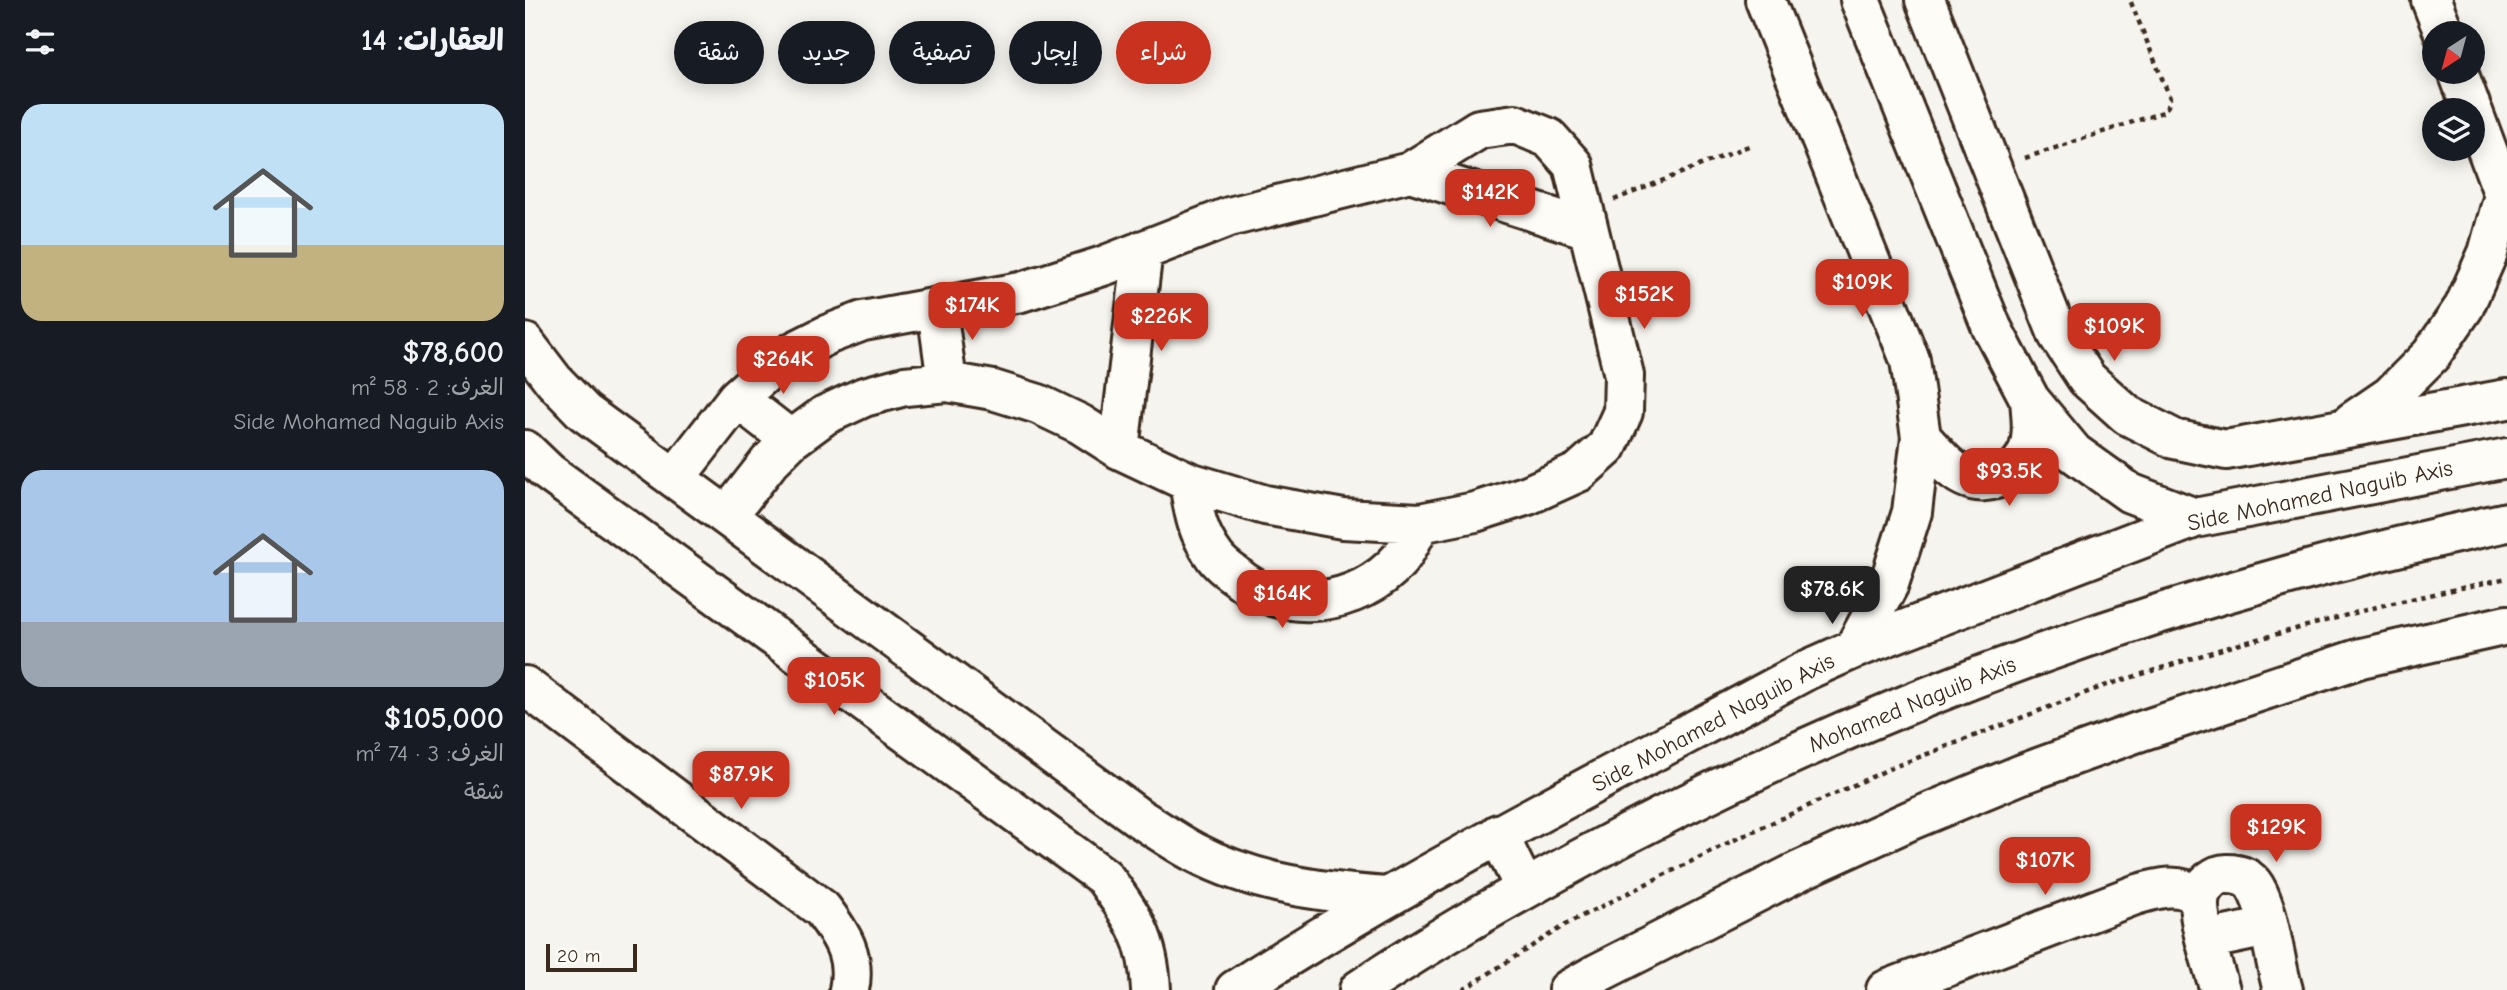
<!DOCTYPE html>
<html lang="ar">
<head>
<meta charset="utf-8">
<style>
	:root { --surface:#171b24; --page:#242831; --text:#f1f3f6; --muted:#9ea1a6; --accent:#c8321e }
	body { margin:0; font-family:"Comic Neue","Playpen Sans Arabic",sans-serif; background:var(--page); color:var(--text); direction:rtl; height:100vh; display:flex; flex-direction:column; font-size:26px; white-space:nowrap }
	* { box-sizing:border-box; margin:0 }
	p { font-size:23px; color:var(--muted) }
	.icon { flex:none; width:38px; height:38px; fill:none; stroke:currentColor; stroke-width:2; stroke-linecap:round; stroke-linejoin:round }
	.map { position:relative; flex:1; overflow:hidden; direction:ltr }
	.details { display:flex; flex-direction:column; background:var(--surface); width:525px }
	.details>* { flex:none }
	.guide { position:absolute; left:21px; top:21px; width:665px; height:63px; direction:rtl; display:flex; gap:14px }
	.needle { width:46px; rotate:216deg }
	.tools { position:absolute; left:1897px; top:21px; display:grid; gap:14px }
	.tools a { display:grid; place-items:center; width:63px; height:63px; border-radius:50%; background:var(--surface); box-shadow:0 4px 18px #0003; font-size:35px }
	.scale { position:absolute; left:21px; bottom:18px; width:91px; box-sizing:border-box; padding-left:7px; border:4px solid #3b2a1e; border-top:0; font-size:19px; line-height:24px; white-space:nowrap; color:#3b2a1e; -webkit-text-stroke:5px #fdfcf7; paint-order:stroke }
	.price { position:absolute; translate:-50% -60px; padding:0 16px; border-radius:14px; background:var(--accent); color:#fff; font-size:23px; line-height:46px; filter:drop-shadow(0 2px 4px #0008) }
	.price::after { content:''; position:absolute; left:50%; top:42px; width:21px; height:16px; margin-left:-10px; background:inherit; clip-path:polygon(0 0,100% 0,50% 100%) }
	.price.selected { background:#222; color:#fff }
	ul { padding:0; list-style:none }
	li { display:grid; align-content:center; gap:14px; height:371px; padding:0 21px }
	li span { display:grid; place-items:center; height:217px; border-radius:21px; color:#555 }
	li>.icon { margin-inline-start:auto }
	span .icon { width:126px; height:126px; fill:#fffc; stroke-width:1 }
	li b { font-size:30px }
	h2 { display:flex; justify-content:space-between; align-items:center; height:84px; padding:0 21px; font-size:30px }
	.tag { padding:0 24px; border-radius:32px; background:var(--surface); box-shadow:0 4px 18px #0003; font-size:24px; line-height:63px }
	.tag.selected { background:var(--accent); color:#fff }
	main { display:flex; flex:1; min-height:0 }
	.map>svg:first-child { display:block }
</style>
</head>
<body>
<main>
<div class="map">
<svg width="1982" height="990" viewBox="0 0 1982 990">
	<rect width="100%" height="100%" fill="#f5f4ee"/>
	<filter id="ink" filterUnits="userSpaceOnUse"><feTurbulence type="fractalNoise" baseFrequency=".0143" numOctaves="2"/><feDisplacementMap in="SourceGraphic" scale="14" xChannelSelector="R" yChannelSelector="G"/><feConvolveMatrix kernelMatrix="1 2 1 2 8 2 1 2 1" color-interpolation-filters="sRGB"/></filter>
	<g filter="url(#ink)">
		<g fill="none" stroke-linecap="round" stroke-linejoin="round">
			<defs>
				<path id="minor" d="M1240 0 1385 360 1396 437 1387 512 1364 584 1329 649
					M1335 0 1467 328 1505 400 1549 453 1605 493 1670 518
					M1400 0 1533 335 1562 379 1602 415 1649 439 1701 450 1982 399
					M1906 0 1919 33
					M1933 72 1947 110
					M1948 112 1982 203
					M885 172 1063 229
					M412 309 422 382
					M0 343 29 381 59 412 614 818C632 829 650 842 669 852 730 884 795 892 862 897
					M212 398 266 440
					M1827 422 1865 396 1906 355 1939 307 1963 253 1979 195
					M1396 437C1423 467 1446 498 1487 471 1497 465 1505 451 1506 439 1508 426 1506 413 1505 400
					M594 449 618 250
					M0 450 23 472 579 877C608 917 624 939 626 990
					M150 478 212 398 240 373 270 351 304 334 338 321 496 292 578 266 704 217 885 172 954 129 990 124 1024 138 1048 165 1099 375 1098 412 1082 447 1054 472 1003 495 950 512 895 523 818 519 740 505 664 482 594 449 555 424 513 404 468 390 422 382 380 386 339 397 300 415 266 440 245 461 202 516
					M664 482C669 512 671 531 690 557 695 564 703 570 710 575 757 616 833 607 874 560 883 550 889 535 895 523
					M0 686 297 909C317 935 331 956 324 990
					M1681 940 1743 927
					M710 990C894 872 1089 774 1282 670L1329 649 1670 518 1982 458
					M1361 990 1610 895C1634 888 1652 882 1674 896
					M1695 990C1689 970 1670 914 1675 896 1678 884 1690 874 1702 874 1713 874 1724 877 1730 887 1745 912 1749 960 1758 990"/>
				<path id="major" d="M973 834 1000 889
					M834 990C905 942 980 900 1055 859 1349 700 1656 591 1982 522
					M1043 990 1073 973 1276 870 1386 820 1497 774 1610 733 1836 658 1982 625"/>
			</defs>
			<use href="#minor" stroke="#3b2a1e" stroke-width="44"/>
			<use href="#major" stroke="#3b2a1e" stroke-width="44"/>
			<path stroke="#3b2a1e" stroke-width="4.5" stroke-dasharray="5 5" stroke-linecap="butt" d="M1500 158 1638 112 1643 106 1645 98 1605 0
				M1089 200 1226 145
				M938 990 1043 923 1207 841 1366 768 1576 687 1697 649 1859 605 1982 578"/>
			<use href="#minor" stroke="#fdfcf7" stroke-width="38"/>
			<use href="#major" stroke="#fdfcf7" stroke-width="38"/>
		</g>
	</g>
	<g text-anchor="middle" stroke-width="5" stroke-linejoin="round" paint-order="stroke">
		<g font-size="23" fill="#3b2a1e" stroke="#fdfcf7">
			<text transform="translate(1795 495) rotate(-12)" y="8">Side Mohamed Naguib Axis</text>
			<text transform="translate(1387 704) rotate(-22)" y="8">Mohamed Naguib Axis</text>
			<text transform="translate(1188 722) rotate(-28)" y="8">Side Mohamed Naguib Axis</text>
		</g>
	</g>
</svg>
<div class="tools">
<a><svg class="needle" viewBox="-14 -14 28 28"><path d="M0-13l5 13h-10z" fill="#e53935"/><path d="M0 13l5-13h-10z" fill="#9ea1a6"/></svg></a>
<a><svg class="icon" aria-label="layers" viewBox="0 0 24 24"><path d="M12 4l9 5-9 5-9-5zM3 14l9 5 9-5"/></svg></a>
</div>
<div class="scale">20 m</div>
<b class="price" style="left:965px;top:229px">$142K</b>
<b class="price" style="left:1337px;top:319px">$109K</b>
<b class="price" style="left:1119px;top:331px">$152K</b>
<b class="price" style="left:447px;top:342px">$174K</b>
<b class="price" style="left:636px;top:353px">$226K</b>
<b class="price" style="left:1589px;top:363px">$109K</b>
<b class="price" style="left:258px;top:396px">$264K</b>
<b class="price" style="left:1484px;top:508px">$93.5K</b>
<b class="price selected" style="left:1307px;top:626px">$78.6K</b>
<b class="price" style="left:757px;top:630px">$164K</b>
<b class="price" style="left:309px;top:717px">$105K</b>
<b class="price" style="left:216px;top:811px">$87.9K</b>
<b class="price" style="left:1751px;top:864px">$129K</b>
<b class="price" style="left:1520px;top:897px">$107K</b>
<div class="guide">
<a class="tag selected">شراء</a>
<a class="tag">إيجار</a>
<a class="tag">تصفية</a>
<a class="tag">جديد</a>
<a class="tag">شقة</a>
</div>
</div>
<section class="details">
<h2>العقارات: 14<svg class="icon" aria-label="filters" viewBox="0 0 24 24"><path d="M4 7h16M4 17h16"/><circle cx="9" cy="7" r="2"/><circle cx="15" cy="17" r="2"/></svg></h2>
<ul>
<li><span style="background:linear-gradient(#bfe0f5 65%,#c2b280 0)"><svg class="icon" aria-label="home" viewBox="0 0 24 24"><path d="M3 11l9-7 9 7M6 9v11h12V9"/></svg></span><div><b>$78,600</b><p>الغرف: 2 · 58 m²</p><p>Side Mohamed Naguib Axis</p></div></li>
<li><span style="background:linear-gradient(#a9c7e8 70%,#9aa5b1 0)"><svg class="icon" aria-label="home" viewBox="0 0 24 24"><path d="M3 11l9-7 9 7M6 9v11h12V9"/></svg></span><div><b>$105,000</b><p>الغرف: 3 · 74 m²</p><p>شقة</p></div></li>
</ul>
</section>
</main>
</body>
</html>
